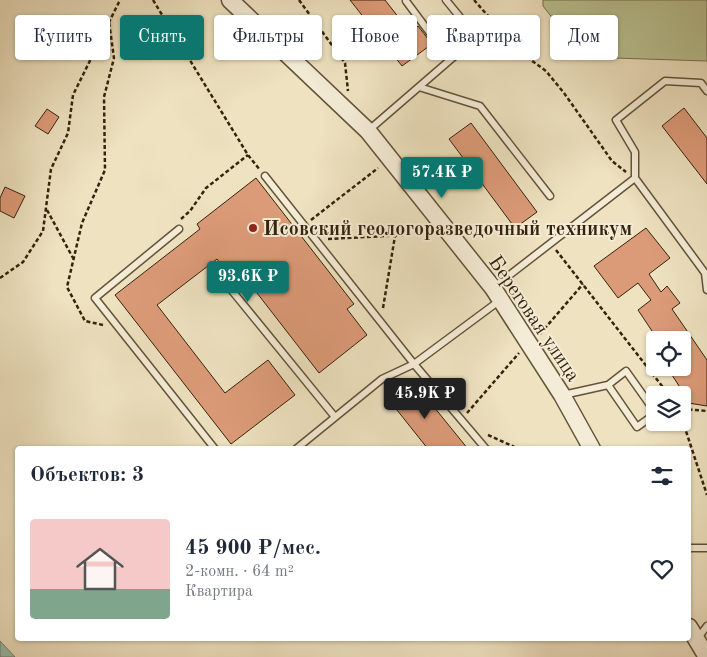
<!DOCTYPE html>
<html lang="ru">
<head>
<meta charset="utf-8">
<style>
	:root { --surface:#fff; --page:#f6f6f7; --text:#1f2937; --muted:#747a83; --accent:#0f766e }
	body { margin:0; font-family:"Old Standard TT",serif; background:var(--page); color:var(--text); height:100vh; display:flex; flex-direction:column; font-size:19px; white-space:nowrap }
	* { box-sizing:border-box; margin:0 }
	p { font-size:16px; color:var(--muted) }
	.icon { flex:none; width:28px; height:28px; fill:none; stroke:currentColor; stroke-width:2; stroke-linecap:round; stroke-linejoin:round }
	.map { position:relative; flex:1; overflow:hidden }
	.sheet { position:absolute; left:15px; top:446px; width:676px; height:195px; display:flex; flex-direction:column; background:var(--surface); border-radius:5px; box-shadow:0 1px 4px #0004 }
	.sheet>* { flex:none }
	.top-card { position:absolute; left:15px; top:15px; width:678px; height:45px; display:flex; gap:10px }
	.fabs { position:absolute; left:646px; top:331px; display:grid; gap:10px }
	.fabs a { display:grid; place-items:center; width:45px; height:45px; border-radius:5px; background:var(--surface); box-shadow:0 1px 4px #0004; font-size:25px }
	.price { position:absolute; translate:-50% -42px; padding:0 11px; border-radius:5px; background:var(--accent); color:#fff; font-size:16px; line-height:32px; filter:drop-shadow(0 1px 2px #0008) }
	.price::after { content:''; position:absolute; left:50%; top:30px; width:15px; height:11px; margin-left:-8px; background:inherit; clip-path:polygon(0 0,100% 0,50% 100%) }
	.price.selected { background:#222; color:#fff }
	ul { padding:0; list-style:none }
	li { display:flex; align-items:center; gap:15px; height:125px; padding:0 15px }
	li span { display:grid; place-items:center; flex:none; width:140px; height:100px; border-radius:5px; color:#555 }
	li>.icon { margin-inline-start:auto }
	span .icon { width:60px; height:60px; fill:#fffc; stroke-width:1 }
	li b { font-size:21px }
	h2 { display:flex; justify-content:space-between; align-items:center; height:60px; padding:0 15px; font-size:21px }
	.pill { padding:0 18px; border-radius:5px; background:var(--surface); box-shadow:0 1px 4px #0004; font-size:18px; line-height:45px }
	.pill.selected { background:var(--accent); color:#fff }
	.map>svg:first-child { display:block }
</style>
</head>
<body>
<div class="map">
<svg width="707" height="657" viewBox="0 0 707 657">
	<rect width="100%" height="100%" fill="#eee2c0"/>
	<filter id="stains"><feTurbulence type="fractalNoise" baseFrequency=".004" numOctaves="4"/><feColorMatrix values="0 0 0 0 .2 0 0 0 0 .09 0 0 0 0 .02 0 0 0 .5 -.17"/></filter>
	<radialGradient id="worn" r=".72"><stop offset=".6" stop-color="#630" stop-opacity="0"/><stop offset="1" stop-color="#630" stop-opacity=".3"/></radialGradient>
	<path fill="#bac392" stroke="#77734f" d="M543 0H707V61L583 57 543 6Z"/>
	<path fill="#9abead" stroke="#71806d" d="M0 641 15 657H0Z"/>
	<path fill="#dc9b78" stroke="#34230c" d="M350 0H385L410 32 418 26 432 44 402 66Z
		M684 108 707 138V184L662 126Z
		M47 109 59 117 48 134 35 126Z
		M471 123 537 212 515 228 449 139Z
		M256 178 354 304 347 309 367 335 319 373 250 284 242 291 217 259 157 305 225 393 268 360 295 395 231 444 115 295 200 229 197 224Z
		M5 187 25 196 14 218 0 211V198Z
		M646 228 670 258 649 274 661 292 667 286 680 303 672 309 707 360V406L682 402 681 389 672 375 682 368V340H658L638 310 651 300 638 283 618 298 594 266Z
		M413 381 468 449H428L389 400Z"/>
	<g fill="none" stroke-linecap="round" stroke-linejoin="round">
		<defs>
			<path id="service" d="M446 0 477 38 450 60
				M419 87 480 106 550 196
				M369 130 450 60 406 1
				M265 176 414 364 486 449
				M635 178 705 273 707 290
				M179 229 95 298 215 449
				M220 276 335 417
				M494 287 635 178V152L616 120 665 81 701 83 707 91
				M608 385 637 427 655 414
				M563 395 608 385 626 371 655 412
				M296 449 382 379 414 364 499 301
				M689 548H707
				M697 639 707 626"/>
			<path id="tertiary" d="M230 0 368 131 493 288 562 395 592 449
				M689 627 707 657"/>
		</defs>
		<use href="#service" stroke="#625339" stroke-width="9"/>
		<use href="#tertiary" stroke="#625339" stroke-width="19"/>
		<path stroke="#34230c" stroke-width="2.5" stroke-dasharray="4 2.5" stroke-linecap="butt" d="M153 0 248 155 260 170
			M299 0 345 63 348 91
			M474 0 520 52 546 71 564 93 612 161 626 172
			M47 210 73 258
			M181 219 190 211 206 188 248 155
			M311 220 378 168
			M328 239 405 235
			M556 250 669 395
			M0 278 23 262 43 231 51 169 68 133 73 95 120 0
			M383 308 395 236
			M103 325 85 321 67 287 82 223 105 170 104 97 114 58 109 22
			M540 334 583 284
			M682 409 707 411
			M467 413 519 353
			M682 419 707 495
			M488 435 519 449"/>
		<use href="#service" stroke="#f4ecd6" stroke-width="6"/>
		<use href="#tertiary" stroke="#f4ecd6" stroke-width="16"/>
	</g>
	<circle fill="#8f2418" stroke="#f4ecd6" stroke-width="2" cx="253" cy="228" r="5"/>
	<g text-anchor="middle" stroke-width="4" stroke-linejoin="round" paint-order="stroke">
		<g font-size="20" font-weight="bold" fill="#34230c" stroke="#f4ecd6" text-anchor="start">
			<text x="263" y="235">Исовский геологоразведочный техникум</text>
		</g>
		<g font-size="20" fill="#34230c" stroke="#f4ecd6">
			<text transform="translate(535 318) rotate(56)" y="7">Береговая улица</text>
		</g>
	</g>
	<rect width="100%" height="100%" filter="url(#stains)"/>
	<rect width="100%" height="100%" fill="url(#worn)"/>
</svg>
<div class="fabs">
<a><svg class="icon" aria-label="locate" viewBox="0 0 24 24"><circle cx="12" cy="12" r="6"/><path d="M12 2v4M12 18v4M2 12h4M18 12h4"/></svg></a>
<a><svg class="icon" aria-label="layers" viewBox="0 0 24 24"><path d="M12 4l9 5-9 5-9-5zM3 14l9 5 9-5"/></svg></a>
</div>
<b class="price" style="left:442px;top:199px">57.4K ₽</b>
<b class="price" style="left:248px;top:303px">93.6K ₽</b>
<b class="price selected" style="left:425px;top:420px">45.9K ₽</b>
<div class="top-card">
<a class="pill">Купить</a>
<a class="pill selected">Снять</a>
<a class="pill">Фильтры</a>
<a class="pill">Новое</a>
<a class="pill">Квартира</a>
<a class="pill">Дом</a>
</div>
<section class="sheet">
<h2>Объектов: 3<svg class="icon" aria-label="filters" viewBox="0 0 24 24"><path d="M4 7h16M4 17h16"/><circle cx="9" cy="7" r="2"/><circle cx="15" cy="17" r="2"/></svg></h2>
<ul>
<li><span style="background:linear-gradient(#f6c9c9 70%,#7fa58c 0)"><svg class="icon" aria-label="home" viewBox="0 0 24 24"><path d="M3 11l9-7 9 7M6 9v11h12V9"/></svg></span><div><b>45 900 ₽/мес.</b><p>2-комн. · 64 m²</p><p>Квартира</p></div><svg class="icon" aria-label="heart" viewBox="0 0 24 24"><path d="M12 20l-8-8c-3-5 5-10 8-4 3-6 11-1 8 4z"/></svg></li>
</ul>
</section>
</div>
</body>
</html>
